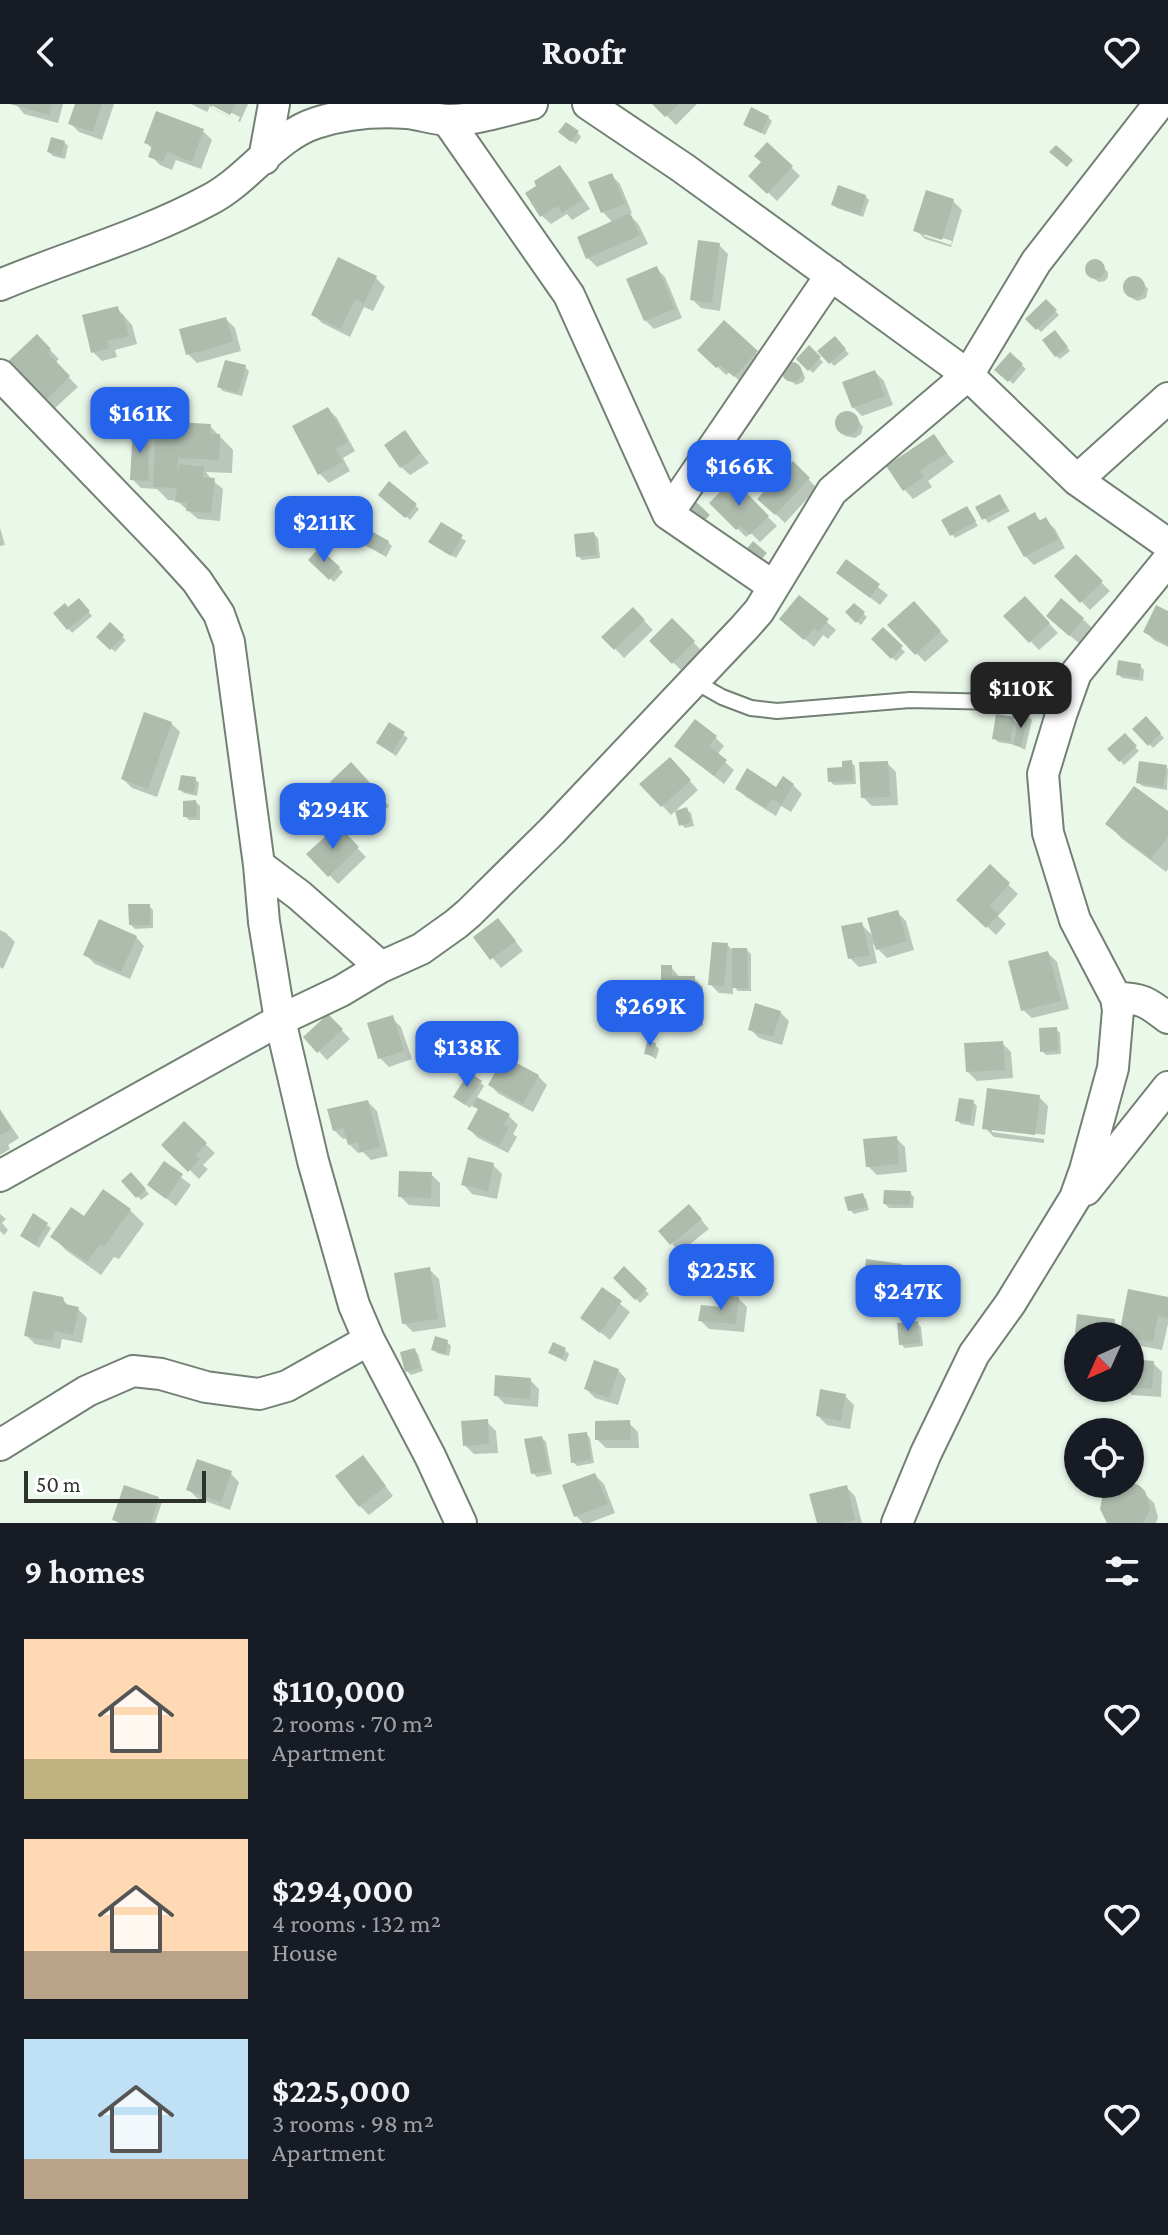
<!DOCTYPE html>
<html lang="en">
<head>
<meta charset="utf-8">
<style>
	:root { --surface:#171b24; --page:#20242c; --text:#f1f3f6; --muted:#9ea1a6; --accent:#2563eb }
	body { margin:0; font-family:"Crimson Pro",serif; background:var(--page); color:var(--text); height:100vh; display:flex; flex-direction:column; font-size:30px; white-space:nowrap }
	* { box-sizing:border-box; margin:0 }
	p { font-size:26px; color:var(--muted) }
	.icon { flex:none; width:44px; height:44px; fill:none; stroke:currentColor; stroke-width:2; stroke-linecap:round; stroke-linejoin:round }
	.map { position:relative; height:1419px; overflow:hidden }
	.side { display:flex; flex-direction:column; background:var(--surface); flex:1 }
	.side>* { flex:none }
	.needle { width:52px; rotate:225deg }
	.tools { position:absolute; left:1064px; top:1218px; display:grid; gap:16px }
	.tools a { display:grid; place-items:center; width:80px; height:80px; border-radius:50%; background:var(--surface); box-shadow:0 2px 6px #0004; font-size:40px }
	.scale { position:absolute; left:24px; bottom:20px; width:182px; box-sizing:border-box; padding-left:8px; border:4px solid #2e332e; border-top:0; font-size:22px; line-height:28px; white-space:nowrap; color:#2e332e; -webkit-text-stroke:6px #fff; paint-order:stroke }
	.price { position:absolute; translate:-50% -68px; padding:0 18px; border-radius:16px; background:var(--accent); color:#fff; font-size:26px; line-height:52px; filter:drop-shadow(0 2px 4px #0008) }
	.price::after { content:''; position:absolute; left:50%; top:48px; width:24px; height:18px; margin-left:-12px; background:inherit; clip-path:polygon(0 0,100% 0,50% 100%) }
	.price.on { background:#222; color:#fff }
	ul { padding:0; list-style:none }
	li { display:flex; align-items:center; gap:24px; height:200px; padding:0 24px }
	li span { display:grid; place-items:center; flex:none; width:224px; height:160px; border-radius:0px; color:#555 }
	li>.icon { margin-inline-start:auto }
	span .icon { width:96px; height:96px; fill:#fffc; stroke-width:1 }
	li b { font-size:34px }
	h2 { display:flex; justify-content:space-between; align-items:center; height:96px; padding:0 24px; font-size:34px }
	header { display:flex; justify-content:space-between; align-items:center; height:104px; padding:0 24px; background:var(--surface); font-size:36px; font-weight:700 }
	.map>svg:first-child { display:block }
</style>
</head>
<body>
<header><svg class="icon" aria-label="back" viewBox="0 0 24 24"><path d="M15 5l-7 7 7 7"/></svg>Roofr<svg class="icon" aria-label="heart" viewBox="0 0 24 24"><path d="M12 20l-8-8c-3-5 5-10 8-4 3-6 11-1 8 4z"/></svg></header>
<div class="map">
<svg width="1168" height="1419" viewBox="0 0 1168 1419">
	<rect width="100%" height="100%" fill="#eaf8ea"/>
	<path fill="#0003" fill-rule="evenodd" d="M16 0H63L58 19 24 10Z
		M77 0H114L102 36 79 28 70 19Z
		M191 0H212V4L238 17 240 13 213 0H248L240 18 213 5 210 2 207 8Z
		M655 0H697L676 21Z
		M768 13 772 17 765 31 745 20Z
		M203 27 212 36 201 65 176 56 172 66 160 61 151 52 153 46 146 38Z
		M578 29 581 33 576 40 565 32Z
		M64 38 68 42 65 55 53 52 49 48Z
		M560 63 568 72 590 105 572 116 567 110 551 120 542 112Z
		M791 63 800 72 777 97 751 72Z
		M611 71 620 80 632 109 629 110 639 121 648 140 597 163 588 154 579 134 613 119 603 108 591 79Z
		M927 89 953 97 962 106 951 143 925 135 916 126ZM924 128 952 137 951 141 924 132Z
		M865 92 869 96 863 113 837 104 833 100Z
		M719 141 728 150 720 207 701 204 692 195Z
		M1096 157 1108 168V173L1105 177 1099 178 1090 172 1087 164 1091 158Z
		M656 164 665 173 682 214 654 225 645 216Z
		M376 174 385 183 373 207 364 203 350 233 322 219 313 210Z
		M1133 174 1139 175 1148 185 1146 194 1138 197 1133 195 1125 185 1126 179Z
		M1046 198 1059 211 1041 228 1028 215Z
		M117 204 132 221 137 240 115 246 117 253 102 257 93 248Z
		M226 215 235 224 241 247 197 259 188 250Z
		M724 219 765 258 744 281 730 268 726 271 700 246Z
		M37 233 59 255 55 259 78 283 55 304 31 280Z
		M1058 233 1070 247 1060 255 1056 252Z
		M835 235 849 250 834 262 820 247Z
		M809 244 823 258 813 269 798 255Z
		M1010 250 1026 265 1013 280 997 265Z
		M789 261H794L803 268 805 274 803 278 796 281 785 272 784 267Z
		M245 263 249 267 242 292 223 287 219 283Z
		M875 268 884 277 893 301 862 312 853 303Z
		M328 305 337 314 355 347 343 354 350 367 329 379 320 370Z
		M845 309 855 312 863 323 861 330 855 334 845 332 837 319 839 312Z
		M210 322 233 346 232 369 206 368 212 376 223 385 220 417 198 415 177 397 168 396 157 385 141 384 132 375 147 325 157 335Z
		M405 329 429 359 410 371 401 363Z
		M934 333 954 358 928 377 932 383 913 395 905 386Z
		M793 360 817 384 785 419 760 395Z
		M733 378 777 422 760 438 751 429 746 433 712 399Z
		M390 380 419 405 410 416 384 394Z
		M1000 392 1010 407 988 419 978 404Z
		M967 404 978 422 955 434 952 430Z
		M1035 411 1042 418 1046 416 1055 425 1065 444 1034 461 1025 452Z
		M441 421 466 437 456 454 435 442Z
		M0 424 5 441 0 442Z
		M594 430 598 434 600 454 582 456 578 452Z
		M388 438 392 442 386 453 366 441Z
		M320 446 343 468 334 478 310 456Z
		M1076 453 1110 487 1090 506 1056 472Z
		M846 458 888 491 880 501 838 469Z
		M800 494 836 526 828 535 823 531 814 543 791 523Z
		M1025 494 1058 529 1039 546 1006 512Z
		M79 497 92 512 72 529 55 509 68 505Z
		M914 500 949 537 925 558 890 522Z
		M854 501 867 513 861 521 847 508Z
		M633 505 653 526 624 554 604 533Z
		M1168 509V543L1154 536 1145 527Z
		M1083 515 1092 524 1079 539 1057 521Z
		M672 517 702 547 682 567 652 537Z
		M110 521 126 536 115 548 99 533Z
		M883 526 905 548 896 557 873 535Z
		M1140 562 1144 566 1143 577 1122 574 1118 570Z
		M1028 612 1032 616 1025 646 1016 641 998 638 994 634 1013 615 1020 622Z
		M1146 615 1164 634 1153 644 1135 625Z
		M171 619 180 628 157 693 132 684 123 675Z
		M390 621 408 634 396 652 378 639Z
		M1124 632 1139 647 1124 661 1110 645Z
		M715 633 724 642 717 651 734 666 724 680 686 650Z
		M851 658 855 662 856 680 834 681 830 677Z
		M887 659 896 668 898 701 872 702 863 693Z
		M1166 663 1168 665 1167 686 1142 682 1138 678Z
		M678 664 698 686 671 711 642 680Z
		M360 670 389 702 371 719 333 678Z
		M195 675 199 679 197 692 184 689 180 686Z
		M793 681 802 690 791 708 781 702 776 712 746 693 737 684 777 685Z
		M196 698 200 702V716H189L185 712Z
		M687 706 691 709 694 722 685 724 681 720Z
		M1168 710V765L1166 768 1121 734 1108 720Z
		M338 724 366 753 338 780 309 750Z
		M990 763 1018 790 998 812 1006 820 996 831 959 796Z
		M149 802 153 806V824L135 825 131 821Z
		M897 808 906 817 914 846 887 854 873 840 877 859 859 863 850 854 861 820 874 833Z
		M506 825 523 847 501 864 475 833Z
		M0 826 6 829 15 838 3 865 0 863Z
		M136 833 144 842 130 875 95 860 86 851Z
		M727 841 733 846H747L751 850V887H738L733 882V890L719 889 710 880Z
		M1048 849 1057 858 1069 905 1032 914 1023 906Z
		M671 863 680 874H694L703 883V922L672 923 663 914Z
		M780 908 789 917 782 941 759 934 750 925Z
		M328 912 350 935 327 956 306 933Z
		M392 914 401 923 412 955 389 963 380 954Z
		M1056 925 1060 929 1061 950 1046 951 1042 947Z
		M1002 939 1011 948 1013 974 977 977 968 968Z
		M655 941 659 945 656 955 646 949Z
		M538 972 547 981 533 1008 499 990 490 981Z
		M480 978 484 982 476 995 509 1012 518 1021 513 1030 517 1033 508 1049 478 1034 469 1025 479 1006 473 1000 470 1004 459 996Z
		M1039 993 1048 1002 1045 1031 992 1024V1028L1044 1035V1039L994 1033 985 1024Z
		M368 998 377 1007 388 1052 371 1056 363 1048 358 1049 349 1040 348 1034 343 1035 334 1026Z
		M973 998 977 1002 974 1022 961 1020 957 1016Z
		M0 1005 19 1034 8 1041 10 1045 0 1051Z
		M184 1020 215 1049 203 1061 208 1065 199 1075 164 1041Z
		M896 1034 905 1043 907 1068 877 1071 868 1062Z
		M164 1060 191 1081 176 1102 149 1081Z
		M493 1061 502 1070 497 1095 472 1090 464 1081Z
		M131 1070 149 1090 141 1096 124 1077Z
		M431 1070 440 1079V1103L409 1101 400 1092Z
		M910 1089 914 1093 913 1104H889L885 1100Z
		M862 1091 866 1095 869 1106 854 1110 850 1106Z
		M130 1106 144 1120 119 1155 114 1153 101 1171 67 1147 53 1133 85 1114Z
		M0 1110 6 1115 2 1119 8 1126 4 1131 0 1127Z
		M34 1112 51 1124 39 1144 22 1132Z
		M698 1112 709 1125 680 1148 672 1140Z
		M715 1150 724 1163 713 1170 709 1166Z
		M901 1162 910 1171 906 1205 873 1201 864 1192Z
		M624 1165 649 1190 640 1199 616 1174Z
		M430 1166 439 1175 446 1223 413 1228 404 1219Z
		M603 1186 630 1208 610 1236 583 1214Z
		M738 1194 747 1203 744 1228 709 1225 700 1216 726 1206Z
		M62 1195 71 1204 78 1205 87 1214 82 1239 62 1235 60 1245 35 1240 26 1231Z
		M1168 1195V1220L1162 1246 1130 1240V1232H1080L1077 1228 1114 1217 1122 1225Z
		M917 1219 921 1223 923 1242 905 1244 901 1240Z
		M447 1238 451 1242 449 1252 437 1249 433 1245Z
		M414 1246 418 1250 423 1267 411 1271 407 1267Z
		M565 1246 569 1250 566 1258 550 1249Z
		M1130 1257 1153 1259 1162 1268 1161 1293 1132 1291 1125 1284H1130Z
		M618 1266 626 1275 618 1301 595 1294 586 1285Z
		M530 1276 539 1285 538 1303 505 1300 496 1291Z
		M845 1292 854 1301 850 1325 827 1321 818 1312Z
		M487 1318 496 1327 498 1349 474 1350 465 1341Z
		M629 1319 638 1328 639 1344H606L597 1335Z
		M586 1330 590 1334 594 1359 577 1362 573 1358Z
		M542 1334 546 1338 552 1370 537 1373 533 1369Z
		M371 1363 393 1392 369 1411 360 1402Z
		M230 1369 239 1378 230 1406 197 1394 188 1385Z
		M595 1371 604 1380 615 1409 589 1419H583L576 1412Z
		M1116 1380H1132L1144 1389 1154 1399 1158 1413 1156 1419H1109Z
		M846 1383 855 1392 862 1419H819Z
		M158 1394 162 1398 155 1419H118L115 1416Z"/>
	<path fill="#aebcae" d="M10 0H52L49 11Z
		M75 0H102L93 28 68 20Z
		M209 0H236L230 11Z
		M652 0H679L665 13Z
		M751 3 769 12 761 29 743 21Z
		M156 7 204 25 192 58 167 48 163 58 148 53 152 42 144 39Z
		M566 18 579 27 571 38 558 28Z
		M51 33 65 37 61 52 47 48Z
		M767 38 793 62 767 90 748 72 761 58 754 52Z
		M1056 41 1073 56 1067 63 1049 48Z
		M560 61 582 96 562 109 558 102 540 113 525 89 536 82 534 77Z
		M612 69 625 100 601 109 588 78Z
		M838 81 866 91 860 111 831 101Z
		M926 86 954 95 942 136 913 127Z
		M630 109 640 131 586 155 577 133Z
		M698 136 720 139 712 199 690 196Z
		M338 153 377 172 364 200 355 195 341 225 311 211Z
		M1085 165a10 10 0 1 1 20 0a10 10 0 1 1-20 0Z
		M657 162 675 205 644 217 626 175Z
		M1123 183a11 11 0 1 1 22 0a11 11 0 1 1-22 0Z
		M1046 195 1057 206 1036 226 1025 215Z
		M118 202 120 211 123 210 129 232 107 237 109 244 91 249 82 211Z
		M226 213 233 238 186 251 179 225Z
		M724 216 758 247 734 273 720 261 716 264 697 246Z
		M1055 226 1068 243 1055 253 1042 236Z
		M37 230 51 245 48 249 70 272 45 297 2 263Z
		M835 232 846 245 829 260 817 247Z
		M809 241 821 253 808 267 796 255Z
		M1010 248 1023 260 1008 278 994 266Z
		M225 256 246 261 238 289 217 283Z
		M782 268a10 10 0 1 1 20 0a10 10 0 1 1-20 0Z
		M875 266 885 292 852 304 842 278Z
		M328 303 348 338 336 345 343 358 318 371 292 322Z
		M835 319a12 12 0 1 1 24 0a12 12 0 1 1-24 0Z
		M156 317 211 320 210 330H220L219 356 178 354 177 372 179 360 204 363 203 373 215 374 211 409 186 407 187 399 175 398 177 384 153 383Z
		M133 322 148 323 149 377 130 376Z
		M405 326 421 349 400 364 384 341Z
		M934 330 947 349 920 367 924 373 903 387 886 362Z
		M793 357 810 374 775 411 757 395Z
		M733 375 769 412 750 431 741 422 736 426 709 399Z
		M389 377 417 400 405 414 378 391Z
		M1000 390 1007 403 982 416 975 403Z
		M693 395 710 411 700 421 683 404Z
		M967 402 976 417 950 432 941 416Z
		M1035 408 1039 417 1046 413 1058 435 1024 453 1007 423Z
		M441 418 463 431 451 452 428 438Z
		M371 427 389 437 382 450 364 441Z
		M594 428 597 451 576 453 574 430Z
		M753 437 767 449 757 460 744 448Z
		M319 444 340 463 329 476 308 456Z
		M1076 450 1103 477 1080 499 1054 472Z
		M846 455 880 480 870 494 836 469Z
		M799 491 829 515 819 528 814 524 804 536 779 515Z
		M1025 492 1050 519 1029 539 1003 512Z
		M79 494 90 507 67 526 53 509 65 499 68 503Z
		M1061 494 1084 514 1069 532 1046 512Z
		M914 497 941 527 915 551 887 521Z
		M854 499 865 508 856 519 845 508Z
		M1156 501 1168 507V541L1143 528Z
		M633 503 645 516 614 546 601 533Z
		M672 514 695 537 672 560 649 537Z
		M110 518 124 531 110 546 96 533Z
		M883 523 903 542 891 555 871 535Z
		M1118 556 1141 560 1139 574 1116 571Z
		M144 608 172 618 148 685 121 675Z
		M1021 608 1029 610 1021 643 1013 641Z
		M996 610 1014 613 1010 638 992 635Z
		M1146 612 1161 629 1148 642 1132 625Z
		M695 615 717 632 709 642 727 656 714 672 674 642Z
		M389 618 405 628 392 649 376 639Z
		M1125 629 1137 642 1119 658 1107 645Z
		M670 653 691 676 661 703 639 680Z
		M852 656 853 677 828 678 827 664 842 663V657Z
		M888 657 890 693 861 694 859 658Z
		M1139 657 1167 661 1163 683 1136 679Z
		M351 658 382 692 361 712 330 678Z
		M747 664 776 683 783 672 794 680 781 701 772 695 766 704 735 685Z
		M181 671 196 673 194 689 178 686Z
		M1134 682 1168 707V733L1151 755 1105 720Z
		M196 696 197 713H183V697Z
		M687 703 691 718 679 722 675 707Z
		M338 721 359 743 328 773 306 750Z
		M990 760 1010 779 990 802 999 810 986 824 956 796Z
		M128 800H150V821H129Z
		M898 806 907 837 876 846 867 814Z
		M498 814 516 837 490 856 473 833Z
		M99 815 137 832 121 868 83 851Z
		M862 818 870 851 848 855 841 822Z
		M712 838 728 839 724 882 708 881Z
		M732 844H747L748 884H732Z
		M1048 847 1061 897 1021 907 1008 857Z
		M661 861H672V872H695V914L661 915Z
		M755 899 781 907 773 933 748 926Z
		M328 910 343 925 317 949 303 933Z
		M393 911 404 947 378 955 367 919Z
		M1057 923 1058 947 1040 948 1039 924Z
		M647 937 656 939 653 952 644 950Z
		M1003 937 1005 966 966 968 964 939Z
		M504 952 539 971 523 1000 488 981Z
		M469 968 482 977 465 1001 453 993Z
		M987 984 1040 991 1035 1031 982 1025Z
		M477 993 510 1010 504 1021 509 1023 499 1042 467 1025 478 1005 472 1002Z
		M959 994 974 996 970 1019 955 1017Z
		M368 996 380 1043 360 1048 358 1038 348 1041 343 1024 333 1027 327 1005Z
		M0 1006 11 1025 0 1031Z
		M184 1017 207 1039 196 1051 200 1055 188 1068 161 1041Z
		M897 1032 899 1060 866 1063 863 1035Z
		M468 1053 494 1059 488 1087 461 1081Z
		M164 1057 183 1070 166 1095 147 1081Z
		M399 1067 432 1068 431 1094 398 1093Z
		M131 1068 146 1085 136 1094 121 1077Z
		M103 1085 131 1105 104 1143 100 1140 87 1158 50 1133 71 1103 84 1112Z
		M884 1086 911 1087 910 1101 883 1100Z
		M863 1089 867 1103 848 1107 844 1093Z
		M689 1100 702 1115 670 1141 658 1127Z
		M33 1109 48 1119 35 1141 20 1132Z
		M711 1143 722 1158 708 1167 698 1152Z
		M866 1155 902 1160 897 1197 862 1193Z
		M624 1162 647 1185 635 1196 613 1174Z
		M430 1163 438 1215 402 1220 394 1169Z
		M602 1183 622 1197 600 1229 580 1214Z
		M1128 1185 1168 1193V1214L1158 1212 1153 1238 1119 1231Z
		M33 1187 63 1193 65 1200 79 1203 73 1231 54 1227 52 1237 24 1232Z
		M724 1191 739 1193 736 1220 698 1217 701 1201 723 1203Z
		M1077 1210 1115 1215 1113 1232 1075 1229Z
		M918 1217 920 1239 899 1241 897 1219Z
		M435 1232 448 1236 445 1250 431 1246Z
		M553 1238 566 1244 562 1255 548 1249Z
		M415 1244 420 1264 405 1268 400 1248Z
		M1130 1255 1154 1257 1152 1285 1130 1283Z
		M594 1256 619 1265 609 1294 584 1285Z
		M495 1271 531 1274 530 1295 494 1292Z
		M820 1285 846 1290 841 1317 816 1312Z
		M488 1315 489 1340 463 1342 461 1317Z
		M630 1316 631 1336H595V1317Z
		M587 1328 591 1356 571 1359 568 1330Z
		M542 1332 549 1367 531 1370 524 1335Z
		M363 1351 386 1382 359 1403 335 1372Z
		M197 1355 232 1367 221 1398 186 1386Z
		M595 1369 608 1400 574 1413 562 1381Z
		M1130 1377 1140 1382 1145 1387 1150 1403 1148 1411 1143 1419H1107L1100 1405 1103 1389 1113 1380H1130Z
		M124 1381 159 1393 151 1419H121L112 1416Z
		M847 1381 855 1416 842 1419H817L809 1390Z"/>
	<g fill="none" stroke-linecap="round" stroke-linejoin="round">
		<defs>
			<path id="lane" d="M694 577 722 593 751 604 777 607 910 596 999 598 1039 589 1072 571"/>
			<path id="street" d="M588 0 683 64 968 271 1077 376 1168 440
				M447 16 569 191 668 410 773 482
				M264 55 274 0
				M0 181C69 152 142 132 209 96 248 76 275 32 316 19 344 10 377 7 407 9 420 10 435 16 449 16 476 16 506 6 532 0
				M0 271 167 444 197 477 219 510 229 538 259 761 264 818 280 916 313 1057 354 1201 369 1236 430 1352 461 1419
				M1077 376 1168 294
				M668 410 831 171
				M259 761 299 791 381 863
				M1116 894C1142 894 1147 898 1168 914
				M0 1072 280 916 341 887 381 863 421 845 456 820 469 809 552 727 745 523 759 507 832 387 968 271 1036 158 1159 0
				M1086 1086 1168 983
				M0 1341 87 1287 133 1267 161 1270 206 1283 259 1290 287 1282 369 1236
				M897 1419 926 1349 974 1250 1010 1200 1075 1094 1085 1066 1113 964 1118 906 1116 894 1075 816 1048 729 1043 670 1061 611 1076 569 1168 456"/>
		</defs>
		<use href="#lane" stroke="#738074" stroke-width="18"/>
		<use href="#street" stroke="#738074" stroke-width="34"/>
		<use href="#lane" stroke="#fff" stroke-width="14"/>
		<use href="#street" stroke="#fff" stroke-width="30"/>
	</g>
</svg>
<div class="tools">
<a><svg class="needle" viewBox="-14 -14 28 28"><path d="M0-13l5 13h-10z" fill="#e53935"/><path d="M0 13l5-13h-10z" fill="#9ea1a6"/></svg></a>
<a><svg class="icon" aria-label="locate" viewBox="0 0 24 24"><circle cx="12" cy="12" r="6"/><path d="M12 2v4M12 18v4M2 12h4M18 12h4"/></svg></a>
</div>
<div class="scale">50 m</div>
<b class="price" style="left:140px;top:351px">$161K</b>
<b class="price" style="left:739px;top:404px">$166K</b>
<b class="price" style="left:324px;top:460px">$211K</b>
<b class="price on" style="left:1021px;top:626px">$110K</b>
<b class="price" style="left:333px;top:747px">$294K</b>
<b class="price" style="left:650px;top:944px">$269K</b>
<b class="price" style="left:467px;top:985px">$138K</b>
<b class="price" style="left:721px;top:1208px">$225K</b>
<b class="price" style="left:908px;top:1229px">$247K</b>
</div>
<section class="side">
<h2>9 homes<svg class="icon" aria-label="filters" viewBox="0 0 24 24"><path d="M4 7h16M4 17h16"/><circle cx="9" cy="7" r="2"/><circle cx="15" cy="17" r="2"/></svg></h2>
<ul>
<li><span style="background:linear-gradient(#ffd9b3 75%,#c2b280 0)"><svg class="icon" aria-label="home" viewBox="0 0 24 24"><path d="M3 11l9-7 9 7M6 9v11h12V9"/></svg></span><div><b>$110,000</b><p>2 rooms · 70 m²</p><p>Apartment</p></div><svg class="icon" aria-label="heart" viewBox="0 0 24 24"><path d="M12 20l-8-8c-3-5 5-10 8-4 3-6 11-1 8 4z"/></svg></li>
<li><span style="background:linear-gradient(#ffd9b3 70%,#b9a48a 0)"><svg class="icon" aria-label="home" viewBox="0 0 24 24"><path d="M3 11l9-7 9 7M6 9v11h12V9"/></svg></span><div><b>$294,000</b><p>4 rooms · 132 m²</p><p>House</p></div><svg class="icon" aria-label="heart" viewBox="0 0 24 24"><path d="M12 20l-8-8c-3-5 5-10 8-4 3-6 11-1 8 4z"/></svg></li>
<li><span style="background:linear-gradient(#bfe0f5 75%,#b9a48a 0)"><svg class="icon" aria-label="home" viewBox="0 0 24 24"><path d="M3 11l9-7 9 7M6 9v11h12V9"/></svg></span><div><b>$225,000</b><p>3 rooms · 98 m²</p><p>Apartment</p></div><svg class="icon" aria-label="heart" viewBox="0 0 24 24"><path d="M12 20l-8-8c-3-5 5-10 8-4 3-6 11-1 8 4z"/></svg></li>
</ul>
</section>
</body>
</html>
